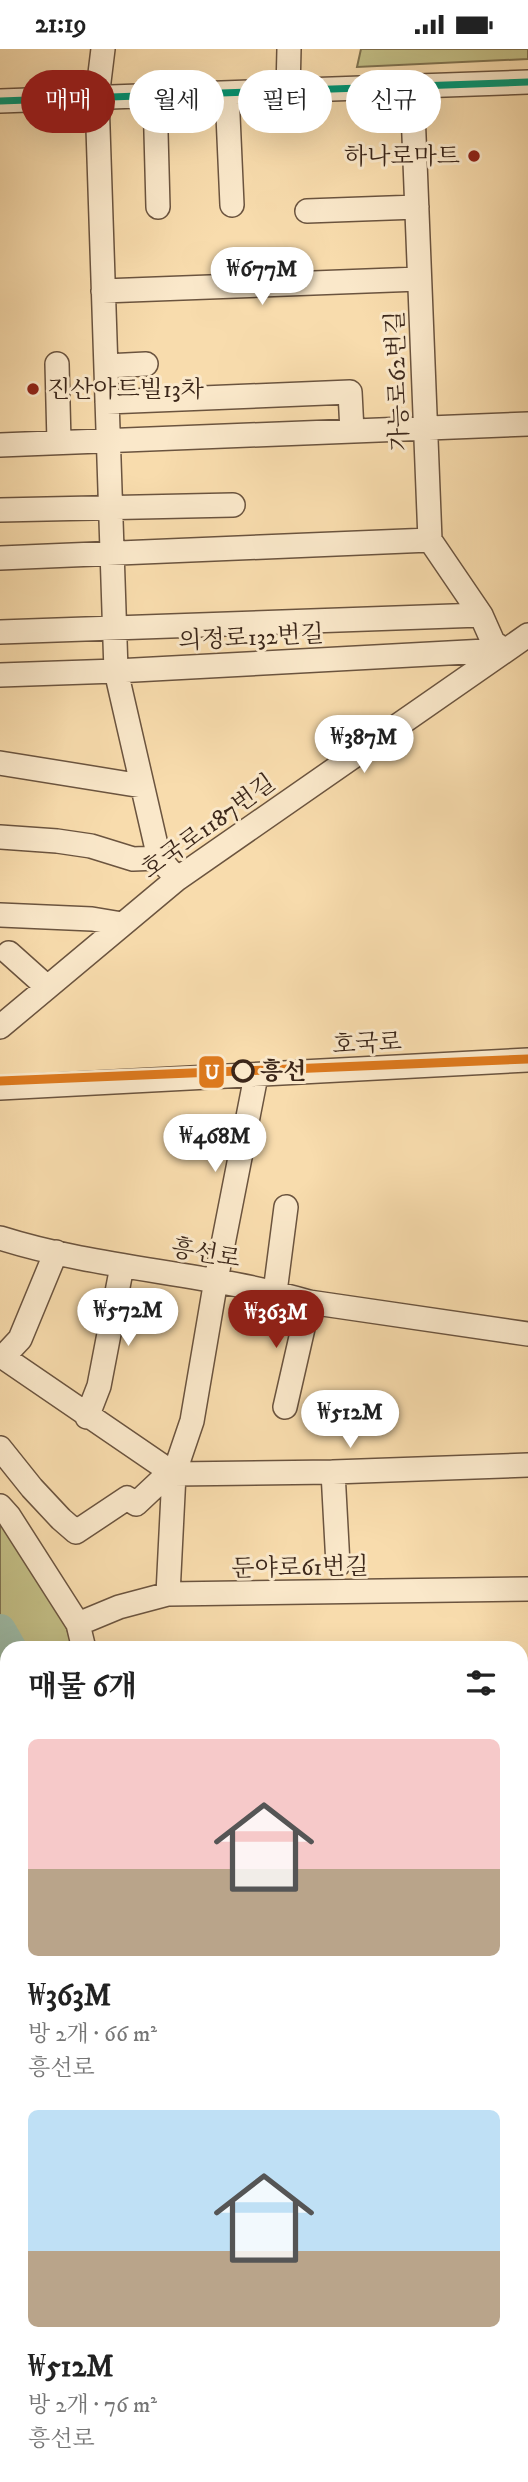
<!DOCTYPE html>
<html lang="ko">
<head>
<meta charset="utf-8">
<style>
	:root { --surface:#fff; --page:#f6f6f6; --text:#222; --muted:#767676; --accent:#8f2418 }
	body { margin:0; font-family:"IM FELL DW Pica","Noto Serif KR",serif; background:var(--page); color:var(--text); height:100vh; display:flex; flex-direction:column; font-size:26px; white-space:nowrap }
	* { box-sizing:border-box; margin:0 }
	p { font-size:23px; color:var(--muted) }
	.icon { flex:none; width:38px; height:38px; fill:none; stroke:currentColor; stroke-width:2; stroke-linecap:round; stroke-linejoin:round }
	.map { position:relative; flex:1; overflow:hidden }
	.details { position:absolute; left:0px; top:1592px; width:528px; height:842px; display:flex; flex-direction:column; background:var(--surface); border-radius:21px 21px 0 0; box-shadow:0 7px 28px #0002 }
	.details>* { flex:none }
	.banner { position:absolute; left:21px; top:21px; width:486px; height:63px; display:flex; gap:14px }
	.price { position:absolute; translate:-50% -60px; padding:0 16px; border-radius:24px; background:#fff; color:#222; font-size:23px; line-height:46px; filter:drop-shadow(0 2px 4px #0008) }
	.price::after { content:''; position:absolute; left:50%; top:42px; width:21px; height:16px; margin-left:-10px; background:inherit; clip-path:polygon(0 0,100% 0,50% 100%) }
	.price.on { background:var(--accent); color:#fff }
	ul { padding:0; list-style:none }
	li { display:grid; align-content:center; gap:14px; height:371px; padding:0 28px }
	li span { display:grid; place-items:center; height:217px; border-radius:10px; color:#555 }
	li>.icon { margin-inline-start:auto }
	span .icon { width:126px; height:126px; fill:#fffc; stroke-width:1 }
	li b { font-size:30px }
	h2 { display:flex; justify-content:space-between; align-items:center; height:84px; padding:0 28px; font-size:30px }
	.chip { padding:0 24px; border-radius:32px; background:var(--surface); box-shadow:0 7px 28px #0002; font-size:24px; line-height:63px }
	.chip.on { background:var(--accent); color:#fff }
	.status { display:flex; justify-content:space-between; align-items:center; height:49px; padding:0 35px; background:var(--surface); direction:ltr }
	.status svg { height:19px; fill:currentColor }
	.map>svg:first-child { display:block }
</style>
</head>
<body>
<div class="status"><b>21:19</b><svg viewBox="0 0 49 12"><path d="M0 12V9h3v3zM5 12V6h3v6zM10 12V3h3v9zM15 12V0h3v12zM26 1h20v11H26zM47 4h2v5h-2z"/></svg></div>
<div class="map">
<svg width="528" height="2433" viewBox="0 0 528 2433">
	<rect width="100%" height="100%" fill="#f8dcad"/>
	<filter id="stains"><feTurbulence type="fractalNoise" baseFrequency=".00286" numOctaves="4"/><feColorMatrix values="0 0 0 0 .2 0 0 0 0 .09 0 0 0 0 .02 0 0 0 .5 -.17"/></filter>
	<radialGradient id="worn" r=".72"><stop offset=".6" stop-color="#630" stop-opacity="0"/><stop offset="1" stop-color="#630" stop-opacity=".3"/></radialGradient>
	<path fill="#c3bf86" stroke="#807350" stroke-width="2" d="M361 0H528V10L357 18Z
		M0 1467 65 1574 73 1599 7 1600V1831H0Z
		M522 1651H528V1800H522Z
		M0 1872H7V2104L6 2089 1 2088Z
		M522 1953H528V2053H522Z
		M0 2243 7 2289V2427H58L61 2433H0Z"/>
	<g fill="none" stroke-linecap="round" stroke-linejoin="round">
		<path stroke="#9dbca8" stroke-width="32" d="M0 1581 11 1600
			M124 2427 126 2433"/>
		<defs>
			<path id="minor" d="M103 0 97 49 116 622 159 809 177 830
				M412 37 430 491 481 566 493 593 504 601
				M288 41 289 0
				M227 44 232 156
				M155 47 158 158
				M0 52 528 33
				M307 162 417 158
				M103 242 419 230
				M57 315 59 393
				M106 317 146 315
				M107 353 350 343 352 382
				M0 396 528 375
				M0 461 233 456
				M0 509 430 491
				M0 583 481 566
				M0 626 116 622 504 601
				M0 714 142 737
				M0 788 57 792 91 797 133 810 159 809
				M0 866 92 870 122 875
				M9 904 47 938
				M0 978 177 830 528 586
				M0 1039 528 1011
				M0 1189C101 1221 208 1223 309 1253L528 1285
				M275 1243 286 1158
				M0 1306 174 1425 333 1423 528 1416
				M3 1308 20 1290 56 1203
				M285 1358 309 1253
				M87 1368 99 1337 122 1217
				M0 1399 32 1439 61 1470 76 1483 127 1449 136 1455 169 1424
				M333 1423 338 1516
				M0 1457 9 1467 78 1575 84 1600
				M168 1545 174 1425 192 1372 216 1231 256 1027
				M78 1575 119 1558 168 1545 528 1540
				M522 1838H528
				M0 1852H7
				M522 1953H528
				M522 2248H528
				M200 2427 203 2433
				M481 2427V2433"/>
		</defs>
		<use href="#minor" stroke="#6b543f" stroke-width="26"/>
		<use href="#minor" stroke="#fae8ca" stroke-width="23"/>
		<defs>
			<path id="bus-1" d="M0 52 528 33"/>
		</defs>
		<use href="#bus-1" stroke="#fae8ca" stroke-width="12"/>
		<use href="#bus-1" stroke="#009775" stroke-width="7"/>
		<defs>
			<path id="rail-1" d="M0 1032 528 1010"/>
		</defs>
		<use href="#rail-1" stroke="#fae8ca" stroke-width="14"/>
		<use href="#rail-1" stroke="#de7a1e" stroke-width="9"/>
	</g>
	<g fill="#8f2418" stroke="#fae8ca" stroke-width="2.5">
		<circle cx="474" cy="107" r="7"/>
		<circle cx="33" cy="340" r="7"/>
	</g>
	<circle fill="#fae8ca" stroke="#3c271a" stroke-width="3.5" cx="243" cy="1022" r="10"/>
	<g text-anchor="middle" stroke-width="6" stroke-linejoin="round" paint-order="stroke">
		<g font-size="24" fill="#3c271a" stroke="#fae8ca" text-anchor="end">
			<text x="460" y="115">하나로마트</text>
			<text x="47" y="348" text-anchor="start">진산아트빌13차</text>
		</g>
		<g font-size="24" fill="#3c271a" stroke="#fae8ca">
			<text transform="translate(397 332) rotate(-92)" y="8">가능로62번길</text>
			<text transform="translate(251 588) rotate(-3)" y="8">의정로132번길</text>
			<text transform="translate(208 777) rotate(-36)" y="8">호국로1187번길</text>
			<text transform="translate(367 994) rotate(-3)" y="8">호국로</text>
			<text transform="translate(206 1204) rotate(10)" y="8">흥선로</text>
			<text transform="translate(300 1518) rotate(-1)" y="8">둔야로61번길</text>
		</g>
		<g font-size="24" font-weight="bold" fill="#3c271a" stroke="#fae8ca" text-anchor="start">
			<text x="260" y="1030">흥선</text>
		</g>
	</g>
	<rect stroke="#fae8ca" stroke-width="2.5" x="198" y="1006" width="27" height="34" rx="7" fill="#de7a1e"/>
	<g font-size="19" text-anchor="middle" font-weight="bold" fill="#fff">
		<text x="212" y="1030">U</text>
	</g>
	<rect width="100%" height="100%" filter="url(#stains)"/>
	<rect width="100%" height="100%" fill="url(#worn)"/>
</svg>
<b class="price" style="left:262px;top:258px">₩677M</b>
<b class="price" style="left:364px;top:726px">₩387M</b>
<b class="price" style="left:215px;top:1125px">₩468M</b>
<b class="price" style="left:128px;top:1299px">₩572M</b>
<b class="price on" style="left:276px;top:1301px">₩363M</b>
<b class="price" style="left:350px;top:1401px">₩512M</b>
<div class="banner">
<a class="chip on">매매</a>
<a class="chip">월세</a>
<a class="chip">필터</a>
<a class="chip">신규</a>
</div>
<section class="details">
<h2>매물 6개<svg class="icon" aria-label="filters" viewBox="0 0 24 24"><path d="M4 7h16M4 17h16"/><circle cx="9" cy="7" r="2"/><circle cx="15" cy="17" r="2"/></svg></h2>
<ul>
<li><span style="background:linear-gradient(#f6c9c9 60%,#b9a48a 0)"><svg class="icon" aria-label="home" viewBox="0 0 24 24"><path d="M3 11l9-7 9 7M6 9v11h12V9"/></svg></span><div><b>₩363M</b><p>방 2개 · 66 m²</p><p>흥선로</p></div></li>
<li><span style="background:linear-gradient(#bfe0f5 65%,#b9a48a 0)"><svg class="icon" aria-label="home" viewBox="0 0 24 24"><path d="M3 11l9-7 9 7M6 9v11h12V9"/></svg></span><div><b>₩512M</b><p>방 2개 · 76 m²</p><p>흥선로</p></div></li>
</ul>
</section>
</div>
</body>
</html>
